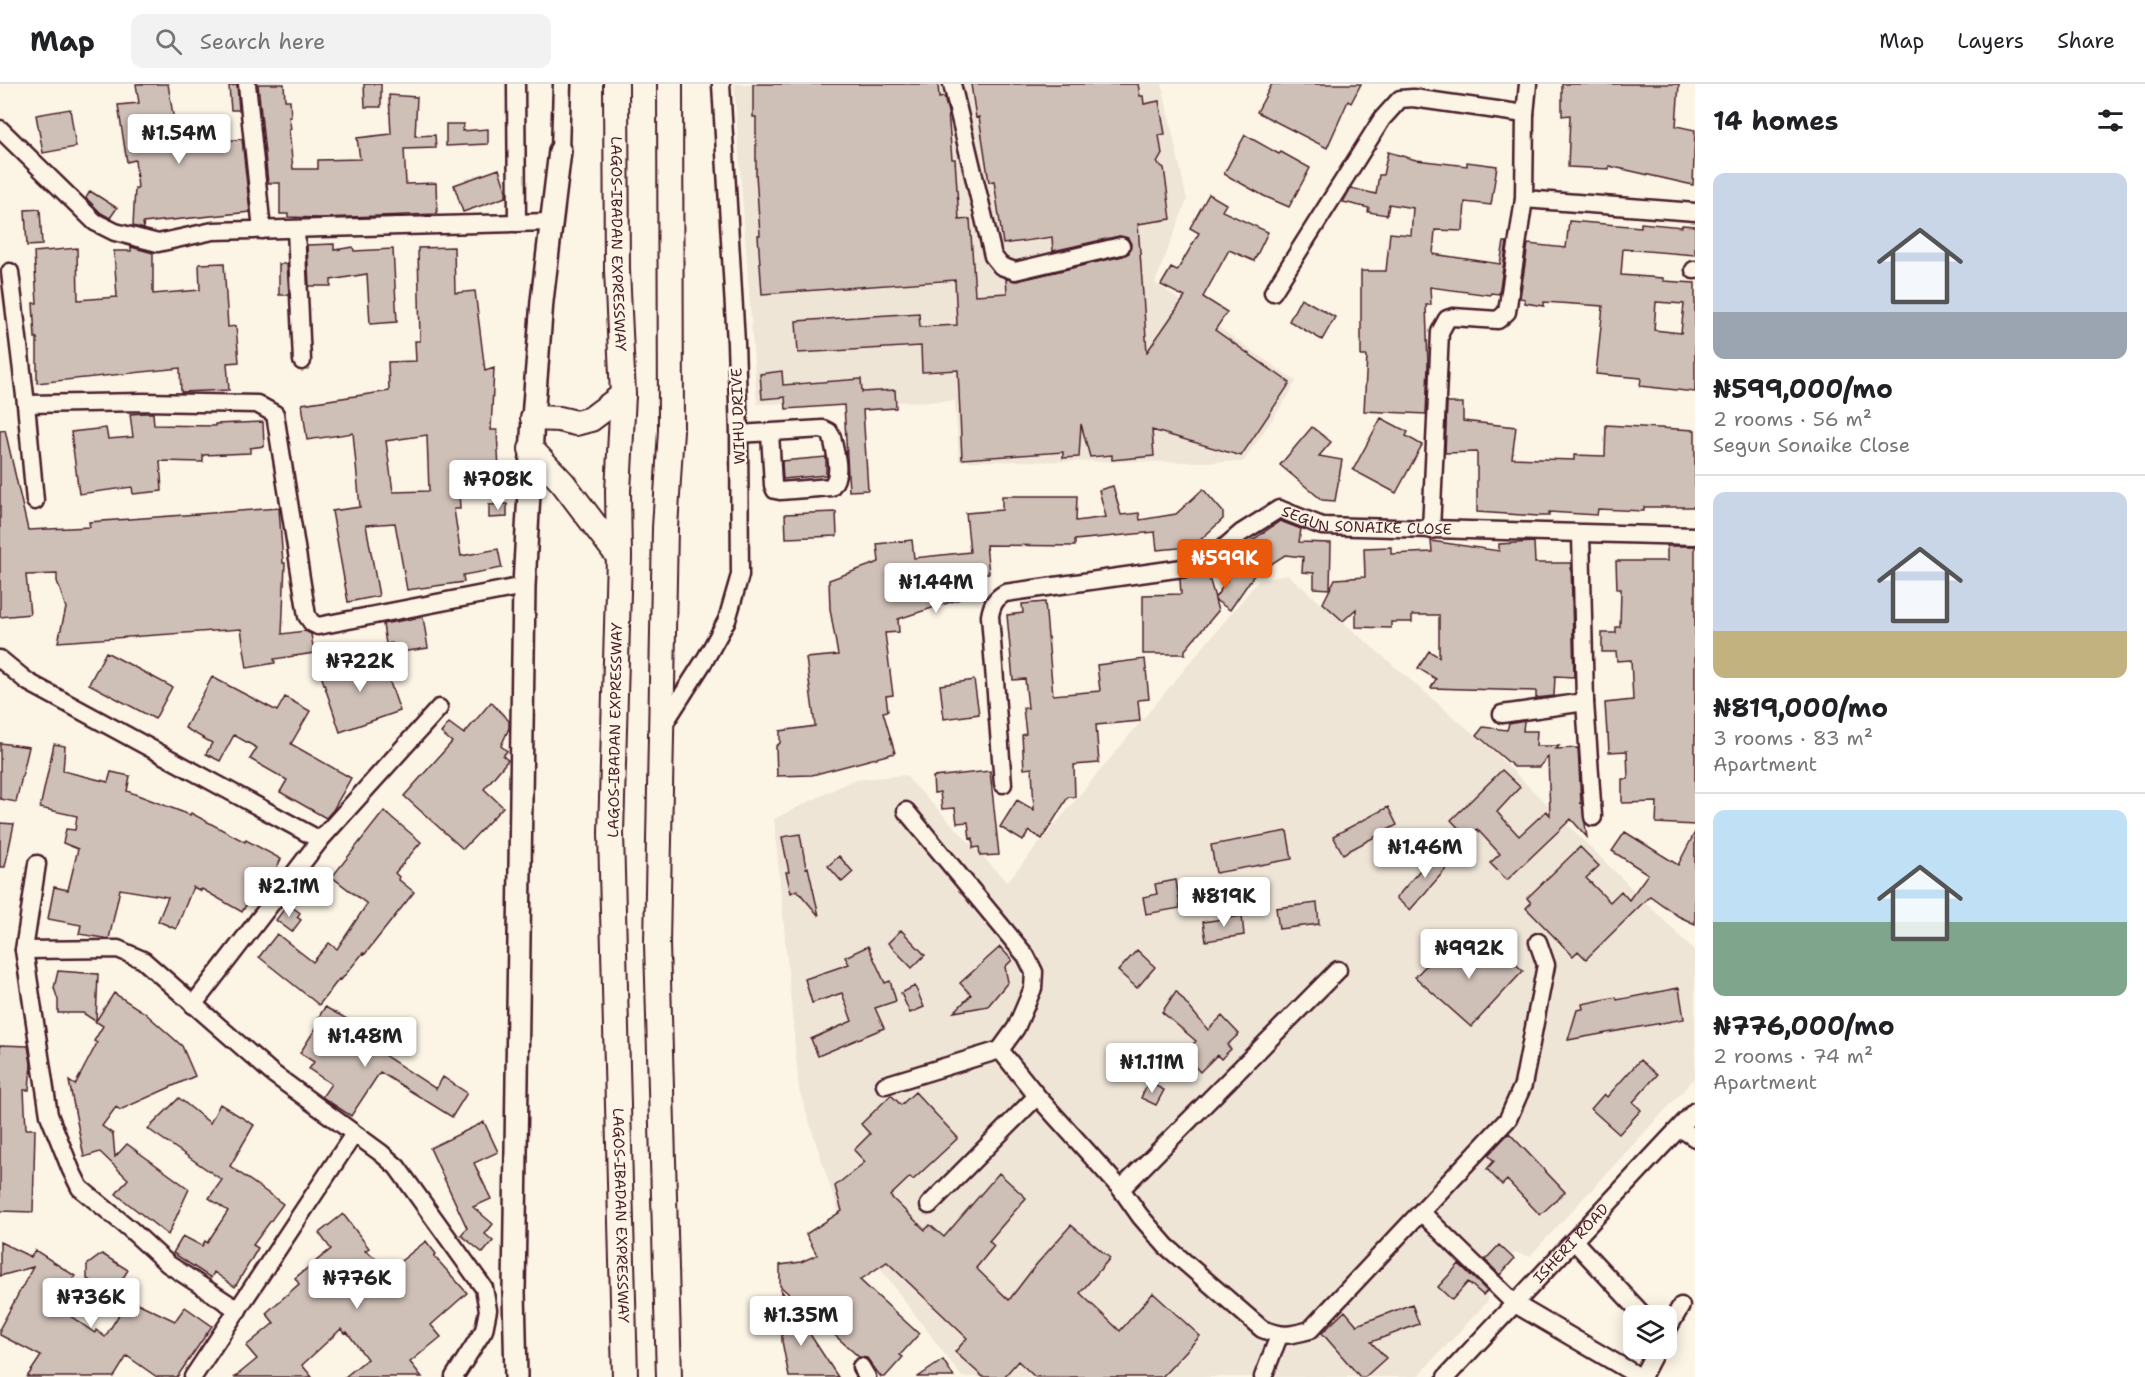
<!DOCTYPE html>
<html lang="en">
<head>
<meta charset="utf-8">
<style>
	:root { --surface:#fff; --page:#f2f2f2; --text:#202124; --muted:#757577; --line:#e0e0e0; --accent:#ea580c }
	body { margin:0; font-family:"Shantell Sans",sans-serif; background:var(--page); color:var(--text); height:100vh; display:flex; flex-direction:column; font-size:22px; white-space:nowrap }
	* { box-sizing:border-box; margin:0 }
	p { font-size:20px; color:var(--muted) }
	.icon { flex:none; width:33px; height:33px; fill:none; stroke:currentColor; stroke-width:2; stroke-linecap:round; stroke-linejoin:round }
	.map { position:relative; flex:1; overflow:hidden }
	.sheet { display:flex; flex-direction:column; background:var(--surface); width:450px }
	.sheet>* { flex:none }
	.tools { position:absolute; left:1623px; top:1221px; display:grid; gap:12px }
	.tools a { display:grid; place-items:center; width:54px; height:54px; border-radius:12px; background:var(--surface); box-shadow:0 3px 15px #0003; font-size:30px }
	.price { position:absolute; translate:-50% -51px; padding:0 14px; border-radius:6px; background:#fff; color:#222; font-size:20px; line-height:39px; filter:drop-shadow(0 2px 3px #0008) }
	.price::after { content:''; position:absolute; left:50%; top:36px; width:18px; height:14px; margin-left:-9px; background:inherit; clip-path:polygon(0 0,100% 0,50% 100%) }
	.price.on { background:var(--accent); color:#fff }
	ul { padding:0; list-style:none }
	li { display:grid; align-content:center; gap:12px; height:318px; padding:0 18px }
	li+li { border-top:2px solid var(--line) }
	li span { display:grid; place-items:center; height:186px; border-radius:12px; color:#555 }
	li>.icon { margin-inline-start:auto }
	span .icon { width:108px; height:108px; fill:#fffc; stroke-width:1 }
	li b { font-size:26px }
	h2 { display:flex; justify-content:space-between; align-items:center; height:72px; padding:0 18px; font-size:26px }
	header { display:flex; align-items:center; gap:36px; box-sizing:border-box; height:84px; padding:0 30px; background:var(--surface); border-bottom:2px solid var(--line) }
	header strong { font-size:28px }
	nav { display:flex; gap:33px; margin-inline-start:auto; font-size:21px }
	.search { width:420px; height:54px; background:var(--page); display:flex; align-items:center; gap:15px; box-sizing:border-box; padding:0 21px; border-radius:12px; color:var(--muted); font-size:22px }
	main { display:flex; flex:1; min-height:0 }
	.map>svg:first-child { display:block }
</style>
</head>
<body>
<header>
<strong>Map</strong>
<div class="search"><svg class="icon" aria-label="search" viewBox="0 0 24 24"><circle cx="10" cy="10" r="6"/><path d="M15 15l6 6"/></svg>Search here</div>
<nav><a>Map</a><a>Layers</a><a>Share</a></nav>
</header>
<main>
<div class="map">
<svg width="1695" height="1293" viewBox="0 0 1695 1293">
	<rect width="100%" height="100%" fill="#fcf5e5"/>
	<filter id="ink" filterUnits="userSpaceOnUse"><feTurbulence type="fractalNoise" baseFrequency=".0167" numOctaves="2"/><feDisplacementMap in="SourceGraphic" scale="12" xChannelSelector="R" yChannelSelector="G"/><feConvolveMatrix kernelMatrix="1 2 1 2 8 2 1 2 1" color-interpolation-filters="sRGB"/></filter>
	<g filter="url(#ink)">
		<path fill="#eee5d7" d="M734 0H1162L1187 116 1155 199 1296 297 1289 311 1243 378 959 377 955 317 757 320Z
			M1288 491 1490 664 1695 867V994L1530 1172 1515 1169 1484 1200 1488 1217 1417 1293H962L839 1130 799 1006 774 735 853 696 905 691 1007 798 1259 496Z"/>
		<path fill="#cfc0b7" stroke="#4a1f2b" stroke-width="1.5" fill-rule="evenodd" d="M136 0H168L177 56 206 53V59L242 55 250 128 143 139 144 145 133 142 135 104H138L135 76 127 78 118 21 139 19Z
			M258 0H284L285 16H290L291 33H289L291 45 289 46 293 85H318V76L360 75 357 54 391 50 389 11 417 13 415 52 435 51 436 64 404 65 406 100 436 99 437 130 319 134 288 133V130H280V99H268Z
			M364 0H381V23H365Z
			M753 0H938L939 14 944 13 948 28 952 75H955L959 136 970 135 975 211 1007 209 1006 195 1017 197 1123 172 1129 169 1131 160 1128 154 1119 152 1053 167 1052 153 1003 160 994 97 989 98 979 33 976 34 971 0H1138L1140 12H1143L1144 20 1159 17 1165 50 1159 51 1162 70 1157 79 1164 84 1171 135 1138 140 1147 268 1185 213 1161 201 1171 184 1177 187 1199 149 1190 144 1209 110 1226 120 1222 127 1268 148 1254 177 1229 166 1203 213 1227 228 1215 246 1290 299 1241 372 1152 346 1154 372 1112 376V371L1090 373 1081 340 1079 373 1063 374V368L962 375 958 286 922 288 921 262 798 269 796 237 919 229 920 243 957 241 955 196 762 210 758 151H760L756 90V33H753Z
			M1272 0H1361L1351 19 1348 17 1327 64 1257 28Z
			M1562 0H1679L1676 42 1695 46 1693 101 1609 82V85L1568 83 1570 31 1562 32Z
			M237 1 239 26H231L229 2Z
			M70 25 76 63 43 69 36 31Z
			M446 40H464L462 47 488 45V60L446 62Z
			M1245 51 1279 70 1281 68 1310 84 1289 123 1264 112 1224 90Z
			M1388 68 1416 76 1467 82V78L1497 82 1491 121 1465 118 1463 147 1435 146 1433 170 1500 180 1504 158H1507L1499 210 1491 209 1490 211 1430 203 1431 221H1426L1428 281 1426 330 1364 327 1367 272H1361V187H1386L1390 149 1411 151 1413 124 1389 120 1387 131 1368 128 1369 124 1343 118 1351 104 1376 110 1379 91H1383Z
			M499 85 506 107V113L463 128 454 101Z
			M90 107 117 124 110 134 101 129 86 114Z
			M40 125 42 161 27 162 25 126Z
			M1569 137 1641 143V139L1682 143V141L1695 142V171L1623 165 1621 191 1663 194V197L1695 199V308L1640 302 1641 294 1596 290 1603 222 1544 218V222L1525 219V215L1520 214 1528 160 1566 164ZM1656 218 1684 220 1681 249 1654 246Z
			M334 160V166L353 163 354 167 393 165 397 238 370 240 367 190 331 196V202H309L307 161Z
			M131 163 153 169V210L200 206 199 180 224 179 228 243 236 242 239 278 227 279 229 306 181 308 180 284 37 299V254H35L33 219H37L34 168 77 164 78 216 117 213 114 167H131Z
			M454 163 455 209 475 207 485 287 494 284 491 346H497L499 387 458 389 460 425H454L461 472 498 465 502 484 463 491 464 498 407 506 395 439 366 441 379 512 348 518 332 427 360 423 353 349 307 356 302 320 389 307 388 278 416 277 415 257H420L418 164ZM427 351 429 407 393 408 386 357Z
			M279 180H287L289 211H279Z
			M1301 214 1335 233 1322 256 1289 237Z
			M782 287 783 301 861 295 862 308 895 306 896 324 863 326 868 406 849 407 844 321 786 325 785 313 762 315 760 290Z
			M1447 319H1463V337L1516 343 1512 374 1574 376V371L1605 372 1606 341 1695 346V423H1644V427L1598 425 1597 431 1549 428V432H1538L1477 428V368L1445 369Z
			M146 329H153L154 341 215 342V340L263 338 264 362 250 364V369L203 371V378L160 377 162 407 133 410 132 403 79 410 71 348 106 344 108 355 133 353 130 330Z
			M1381 334 1408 348 1406 352 1422 361 1396 409 1353 386Z
			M1312 343 1331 358 1319 372 1342 376 1335 417 1322 416 1280 381Z
			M5 346 28 446 90 443 89 438 279 424 283 479H285L282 550 305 547 311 550 314 569 274 575 275 579 247 584 241 545 58 558 66 524 57 497V490L26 491 30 530 0 533V347Z
			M826 373V391L783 395 782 377Z
			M1113 402 1121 431 1139 429 1140 436 1176 430 1203 405 1223 428V435L1198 458 1179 464 1157 466 1155 448 1075 456V462L986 461 989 489 970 491 971 502 958 503 960 515 898 535 899 548 885 549 893 611 886 612 888 627 883 628 895 669 812 691 777 692 776 662 780 659V647L815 642 806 574 838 571 830 525 829 496 879 478 877 460 912 456 914 474 970 468 966 429 1002 426V412H1077L1076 437 1106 433 1099 406Z
			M507 420V433L489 434V421Z
			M836 428 837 452 786 454 785 430Z
			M1280 437 1301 445 1299 458 1331 459 1330 505 1314 504V489L1302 488 1303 473 1285 471 1254 491 1230 526 1215 516 1218 527 1185 566V570H1143V511L1181 510 1180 495 1208 490 1215 514 1244 472 1240 465Z
			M1431 457 1499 467V460L1534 458 1535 479H1571L1574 593 1555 592 1554 612 1536 614V607L1431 604 1436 595 1418 584 1429 567 1439 573V531H1412V538H1391V544L1356 543V525L1343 537 1323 519 1335 495 1365 493 1364 464 1391 463V470L1432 468Z
			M1667 462H1695V741L1656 739 1657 718 1622 719V695H1628L1627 667 1609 668 1608 650H1607L1605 619 1633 616 1631 576 1617 577 1616 568H1602V549H1616V543H1620L1621 505H1617L1616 477H1667Z
			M1045 518 1053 611 1100 607 1097 581 1145 575 1149 615 1138 616 1140 637 1096 641 1099 679 1074 681 1075 713H1068L1042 755 1029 747 1023 757 1000 743 1017 716 1034 726 1032 684 1024 685 1022 651 1026 650 1023 624H1028L1025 595 1013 596 1007 531 1023 529 1022 520Z
			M423 533 428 564 394 569 392 559 386 560 383 540Z
			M106 568 172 603 155 635 89 600Z
			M380 570 400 627 340 648 321 591Z
			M212 593 277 627 285 613 310 627 291 660 351 694 333 726 326 734 280 708 287 696 250 675 257 664 234 651 220 677 206 670 212 659 185 644Z
			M974 596 979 630 944 635 940 601Z
			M491 618 509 637V644L501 662 507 667 503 672 508 676 484 705 503 723 463 765 404 712 452 658 441 649 449 639 464 650Z
			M1524 637 1523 647H1537L1536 662H1559L1556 665 1578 664 1581 719H1579L1582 720 1587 753 1571 735 1507 796 1490 779 1500 770 1477 745 1468 754 1451 736 1502 686 1520 703 1497 728 1519 752 1546 727 1550 731 1548 673 1539 683H1514L1477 651 1483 643 1507 646 1509 640Z
			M0 659 29 663 16 718 0 715Z
			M54 660 65 662 63 687 108 698 111 688 130 692 127 707 190 731 191 729 245 758 246 756 281 775 269 799 262 795 242 828 202 805 201 807 193 803 176 845 158 837 168 813 120 805 109 855 79 850 81 841 48 835 54 803 68 806 78 765 63 759 66 745 75 746 77 732 40 724Z
			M990 687 999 771 980 772 979 763 973 764V754L970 755 968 738 957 739 955 724 942 725 940 708 934 709 933 693Z
			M1388 723 1397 741 1343 770 1333 752Z
			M384 727 421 758 395 789 399 793 398 795 414 808 365 870 363 869 341 896 339 895 319 921 259 873 277 850 313 878 329 859 337 865 367 820 332 793Z
			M0 739 14 740 5 783H0Z
			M1287 747 1292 775 1216 789 1211 761Z
			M1625 748 1678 781 1695 748V840L1678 832 1650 812 1586 875 1578 867 1573 872 1526 824 1531 819 1527 814 1580 763 1599 782 1586 794 1610 818 1621 807 1629 816 1648 790 1612 767Z
			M800 750 806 784 808 783 819 832 797 806 791 809 786 788H789L782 753Z
			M1439 764 1453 777 1410 826 1396 814Z
			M839 772 853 788 842 798 828 782Z
			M1176 796 1180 824 1146 830 1143 813 1157 810 1155 800Z
			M1317 819 1319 840 1279 845 1276 824Z
			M288 820 300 829 297 833 301 836 292 848 276 836Z
			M1242 832 1244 851 1206 857 1203 838Z
			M901 846 925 871 912 884 888 859Z
			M1491 857 1523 887 1471 943 1415 893 1449 858 1470 879Z
			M868 862 885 899 890 897 896 917 875 924 884 944 818 972 811 955 852 937 842 909 812 919 805 895 849 880 845 873Z
			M1000 863 1012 876 1005 883 1008 898 988 922 954 928 971 911 960 899Z
			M1137 866 1155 883 1137 904 1118 887Z
			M58 887 98 890 96 937 114 909 145 929 182 962 195 992 120 1026 116 1023 102 1042 113 1050 115 1073 127 1060 189 1105 168 1151 116 1110 128 1095 100 1068 84 1073 69 997 75 1001 97 959 94 957 103 942 83 929H58V916L54 904Z
			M915 902 924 923 910 929 901 909Z
			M1679 904 1684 935 1568 956 1577 926 1583 925 1582 920 1616 913 1617 916Z
			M1176 907 1208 946 1222 932 1239 950 1227 961 1231 965 1221 975 1217 971 1200 988 1183 970 1196 957 1162 928Z
			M325 923 347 935 343 942 390 975 436 1005 443 993 467 1009 452 1033 380 988 351 1032 322 1013 331 1000 309 985 314 978 300 969 321 936 318 934Z
			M0 961 28 962 31 980 29 1006H24L26 1045H35L33 1128 0 1127Z
			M1640 976 1657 991 1633 1018 1641 1026 1619 1050 1591 1025 1604 1010 1607 1013Z
			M1148 998 1164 1006 1156 1021 1141 1014Z
			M915 1008 958 1054 913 1096 910 1093 890 1112 925 1146 930 1141 944 1153 999 1089 1026 1114 989 1157 994 1162 976 1184 1009 1216 1035 1182 1071 1141 1110 1174 1080 1209 1120 1247 1153 1209 1200 1252 1162 1293H1035L1018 1277 1004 1293H983L955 1268 967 1254 887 1178 860 1196 919 1250 900 1271 903 1273 885 1293H881L867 1274 859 1273 780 1202V1181L801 1178 817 1171 806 1150 842 1127 835 1102 865 1078 854 1066 870 1050 861 1040 891 1011 901 1021Z
			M179 1014 210 1039 220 1020 254 1041 230 1082 283 1120 253 1161 258 1164 235 1203 214 1188 211 1194 173 1169 183 1152 202 1162 205 1157 207 1159 228 1127 209 1114 222 1096 148 1045Z
			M484 1038 498 1068 474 1079 491 1115 473 1123 493 1140 485 1150 493 1157 483 1169 461 1151 467 1144 430 1064Z
			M1509 1049 1565 1108 1540 1131 1507 1096 1502 1101 1487 1085 1494 1077 1488 1071Z
			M343 1130 369 1164 365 1167 392 1184 426 1157 436 1170 434 1172 467 1209 431 1241 441 1253 410 1278 422 1293H345L367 1275 347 1248 345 1249 341 1245 302 1281 312 1293H235L257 1275 246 1262 274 1239 266 1229 299 1200 295 1194 331 1165 319 1149Z
			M0 1158 31 1173 35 1166 75 1192 56 1222 95 1249 96 1246 105 1253 129 1215 175 1237 185 1223 212 1242 177 1293H157L127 1272 114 1293H27L41 1272 0 1251V1244L33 1183 0 1192Z
			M1499 1161 1514 1175 1500 1191 1485 1176Z
			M102 1170 128 1186 113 1210 87 1195V1181Z
			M1459 1180 1487 1207 1483 1211 1468 1198 1452 1216 1438 1203Z
			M781 1206 838 1293H789L782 1257Z
			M1412 1220 1419 1240 1371 1258 1386 1274 1365 1293H1360L1322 1249 1345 1227 1357 1241Z
			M943 1276 954 1293H918Z"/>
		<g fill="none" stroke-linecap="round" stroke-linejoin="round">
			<defs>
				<g id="minor">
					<path d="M247 0 262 146"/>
					<path d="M516 0 517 139"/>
					<path d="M952 0 993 172 1001 182 1015 187 1121 162"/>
					<path d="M0 45 95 138 115 148 158 159 213 147 551 138"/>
					<path d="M560 67 562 0"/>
					<path d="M1524 115 1695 128"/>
					<path d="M296 145 302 277"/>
					<path d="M1694 186H1695"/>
					<path d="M10 188 26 320 35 417"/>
					<path d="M1273 208 1382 35 1400 15 1413 14 1525 30"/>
					<path d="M26 320 143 318 257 320 275 330 307 532 312 539 318 542 524 502"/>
					<path d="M739 350 823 345 829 348 832 353C835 369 843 390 831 403L780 407 775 406 773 401 770 349"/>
					<path d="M1431 446 1440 248 1447 235 1453 233 1498 236 1507 228 1524 115 1525 30 1528 0"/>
					<path d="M1581 450 1585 618 1593 733"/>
					<path d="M0 575 28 598 320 756"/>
					<path d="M1502 630 1585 618"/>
					<path d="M662 643 706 574 727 536 740 491 739 350 736 259 721 0"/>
					<path id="s1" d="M1003 700 990 532C992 520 995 515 1005 509L1204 481 1241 449 1279 425 1322 442 1695 452"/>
					<path d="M37 780 24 866 49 1031 71 1086 80 1104 130 1145 168 1180 238 1226"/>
					<path d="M24 866 118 865 143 876 272 989 381 1069 397 1083 484 1204 488 1226 484 1246 454 1293"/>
					<path d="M193 921 320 756 439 624"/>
					<path d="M1000 966 1037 1012 1121 1105 1140 1132 1166 1162 1262 1245C1283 1253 1289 1252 1310 1246L1508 1035 1523 1001 1546 881 1538 858"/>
					<path d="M885 1001 1000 966 1016 944 1033 904 1034 888 1026 872 906 727"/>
					<path d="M1680 1044 1695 1054"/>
					<path d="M1121 1105 1338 886"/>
					<path d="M929 1121 1037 1012"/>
					<path d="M1421 1128 1515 1220 1640 1293"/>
					<path d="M1574 1157 1644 1232"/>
					<path d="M1666 1248 1681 1222"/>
					<path d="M861 1283 867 1293"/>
					<path d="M193 1293 354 1050"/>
					<path d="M1263 1293 1279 1252"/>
					<path id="s2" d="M1446 1293 1695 1027"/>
					<path d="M1642 1293 1657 1264"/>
				</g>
				<path id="major" d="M516 1293 514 1208 524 502 533 334 542 217 560 67"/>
				<g id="highway">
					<path id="s3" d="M616 0 617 186 623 311 618 407 619 473 611 749 625 1293"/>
					<path d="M533 334 559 335 576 339 591 335 623 311"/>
					<path d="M531 365 563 399 619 473"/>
					<path d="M669 1293 657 860 665 444 671 346 670 0"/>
				</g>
			</defs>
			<use href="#minor" stroke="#4a1f2b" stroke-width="21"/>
			<use href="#major" stroke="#4a1f2b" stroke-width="26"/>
			<use href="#highway" stroke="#4a1f2b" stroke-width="28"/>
			<use href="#minor" stroke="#fcf5e5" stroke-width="16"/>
			<use href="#major" stroke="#fcf5e5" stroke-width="21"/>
			<use href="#highway" stroke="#fcf5e5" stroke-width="24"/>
		</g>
	</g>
	<g text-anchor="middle" stroke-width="5" stroke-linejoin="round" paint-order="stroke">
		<g font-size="15" fill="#4a1f2b" stroke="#fcf5e5">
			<text dy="5" stroke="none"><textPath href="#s3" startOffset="160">LAGOS-IBADAN EXPRESSWAY</textPath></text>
			<text transform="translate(738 332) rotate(-92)" y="5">WIHU DRIVE</text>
			<text dy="5" stroke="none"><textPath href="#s1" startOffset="582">SEGUN SONAIKE CLOSE</textPath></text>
			<text transform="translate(615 646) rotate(-89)" y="5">LAGOS-IBADAN EXPRESSWAY</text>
			<text dy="5" stroke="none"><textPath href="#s3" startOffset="1132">LAGOS-IBADAN EXPRESSWAY</textPath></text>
			<text dy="5" stroke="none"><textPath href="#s2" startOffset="183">ISHERI ROAD</textPath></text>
		</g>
	</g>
</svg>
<div class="tools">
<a><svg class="icon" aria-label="layers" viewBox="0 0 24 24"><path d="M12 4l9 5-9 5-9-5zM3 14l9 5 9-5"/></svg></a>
</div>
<b class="price" style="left:179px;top:81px">₦1.54M</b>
<b class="price" style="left:498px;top:427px">₦708K</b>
<b class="price on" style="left:1225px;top:506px">₦599K</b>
<b class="price" style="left:936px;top:530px">₦1.44M</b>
<b class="price" style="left:360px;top:609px">₦722K</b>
<b class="price" style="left:1425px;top:795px">₦1.46M</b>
<b class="price" style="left:289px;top:834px">₦2.1M</b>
<b class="price" style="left:1224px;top:844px">₦819K</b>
<b class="price" style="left:1469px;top:896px">₦992K</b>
<b class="price" style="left:365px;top:984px">₦1.48M</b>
<b class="price" style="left:1152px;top:1010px">₦1.11M</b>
<b class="price" style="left:357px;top:1226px">₦776K</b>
<b class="price" style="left:91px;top:1245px">₦736K</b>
<b class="price" style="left:801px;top:1263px">₦1.35M</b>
</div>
<section class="sheet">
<h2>14 homes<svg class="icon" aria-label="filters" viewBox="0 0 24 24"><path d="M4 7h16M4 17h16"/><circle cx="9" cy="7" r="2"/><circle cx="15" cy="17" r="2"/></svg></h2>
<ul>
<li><span style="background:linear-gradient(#c9d6e8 75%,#9aa5b1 0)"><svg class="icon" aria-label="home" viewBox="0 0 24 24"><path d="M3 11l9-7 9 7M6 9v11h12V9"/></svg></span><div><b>₦599,000/mo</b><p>2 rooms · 56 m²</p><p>Segun Sonaike Close</p></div></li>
<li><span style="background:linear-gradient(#c9d6e8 75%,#c2b280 0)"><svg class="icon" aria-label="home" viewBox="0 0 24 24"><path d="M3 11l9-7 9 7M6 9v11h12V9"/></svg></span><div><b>₦819,000/mo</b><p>3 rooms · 83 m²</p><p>Apartment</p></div></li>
<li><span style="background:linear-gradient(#bfe0f5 60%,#7fa58c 0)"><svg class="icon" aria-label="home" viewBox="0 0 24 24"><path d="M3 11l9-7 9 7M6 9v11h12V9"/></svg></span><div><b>₦776,000/mo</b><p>2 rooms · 74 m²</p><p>Apartment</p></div></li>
</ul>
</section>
</main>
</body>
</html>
